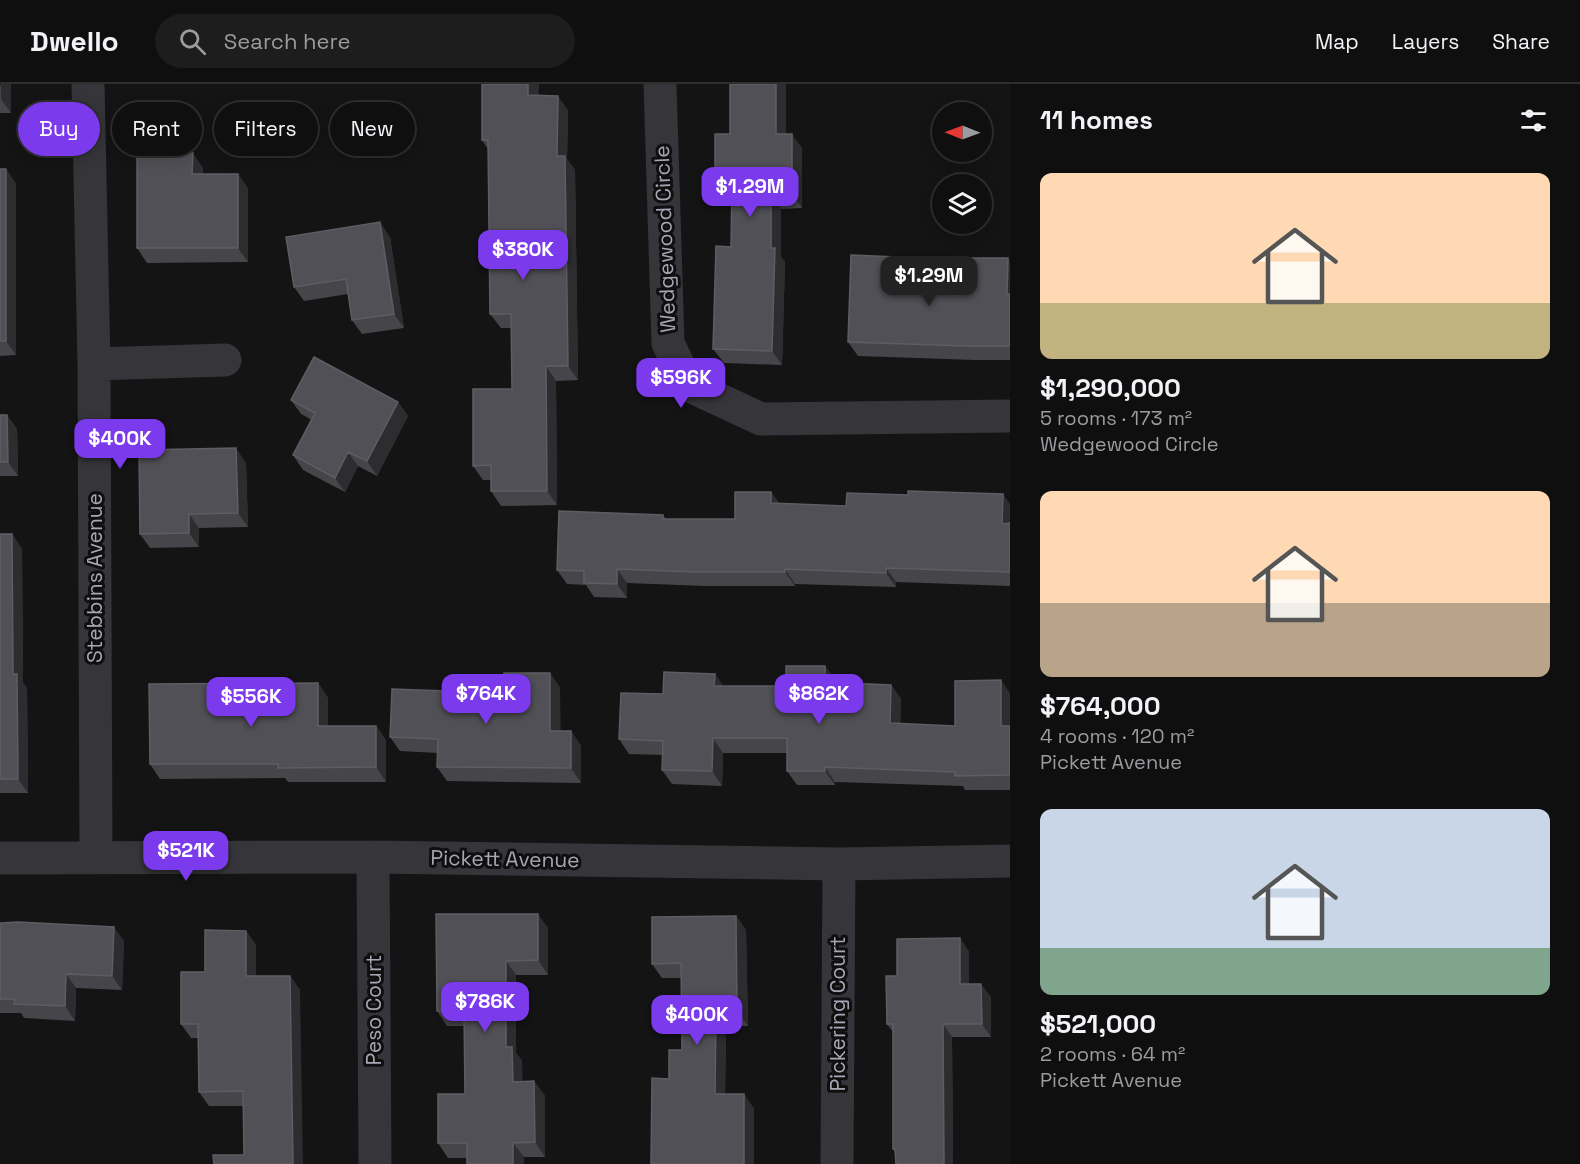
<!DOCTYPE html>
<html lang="en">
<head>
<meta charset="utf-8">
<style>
	:root { --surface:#0f0f10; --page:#1d1d1e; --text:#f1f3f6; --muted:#9b9c9f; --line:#2f2f30; --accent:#7c3aed }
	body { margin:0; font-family:"Space Grotesk",sans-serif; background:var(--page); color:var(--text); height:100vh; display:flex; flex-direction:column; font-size:22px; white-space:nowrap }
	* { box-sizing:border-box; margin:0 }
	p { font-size:20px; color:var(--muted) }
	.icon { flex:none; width:33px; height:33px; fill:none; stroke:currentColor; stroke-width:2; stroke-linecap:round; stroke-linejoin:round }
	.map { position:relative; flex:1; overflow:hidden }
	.panel { display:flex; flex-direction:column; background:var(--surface); width:570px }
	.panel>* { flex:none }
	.guide { position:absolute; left:18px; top:18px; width:570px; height:54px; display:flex; gap:12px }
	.needle { width:39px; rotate:271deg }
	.tools { position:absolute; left:932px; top:18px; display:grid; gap:12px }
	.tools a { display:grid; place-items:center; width:60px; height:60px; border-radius:50%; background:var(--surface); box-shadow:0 3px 15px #0003,0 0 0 2px var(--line); font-size:30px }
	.price { position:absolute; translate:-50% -51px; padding:0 14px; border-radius:12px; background:var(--accent); color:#fff; font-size:20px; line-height:39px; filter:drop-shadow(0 2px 3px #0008) }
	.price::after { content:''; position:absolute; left:50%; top:36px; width:18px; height:14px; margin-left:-9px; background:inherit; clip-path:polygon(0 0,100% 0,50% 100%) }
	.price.active { background:#222; color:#fff }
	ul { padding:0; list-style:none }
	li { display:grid; align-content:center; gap:12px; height:318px; padding:0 30px }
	li span { display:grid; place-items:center; height:186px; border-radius:12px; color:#555 }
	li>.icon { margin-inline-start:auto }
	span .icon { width:108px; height:108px; fill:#fffc; stroke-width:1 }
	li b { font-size:26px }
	h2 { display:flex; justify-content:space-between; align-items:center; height:72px; padding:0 30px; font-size:26px }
	.pill { padding:0 21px; border-radius:27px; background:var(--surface); box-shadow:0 3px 15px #0003,0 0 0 2px var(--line); font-size:21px; line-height:54px }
	.pill.active { background:var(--accent); color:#fff }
	header { display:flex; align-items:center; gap:36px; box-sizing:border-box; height:84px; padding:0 30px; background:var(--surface); border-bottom:2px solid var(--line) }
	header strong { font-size:28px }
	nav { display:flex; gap:33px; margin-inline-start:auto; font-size:21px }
	.search { width:420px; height:54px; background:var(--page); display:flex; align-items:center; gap:15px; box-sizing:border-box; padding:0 21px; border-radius:33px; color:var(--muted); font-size:22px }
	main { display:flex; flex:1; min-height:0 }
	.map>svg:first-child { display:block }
</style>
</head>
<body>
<header>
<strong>Dwello</strong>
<div class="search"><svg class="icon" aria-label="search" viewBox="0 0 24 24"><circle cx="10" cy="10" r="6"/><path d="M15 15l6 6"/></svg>Search here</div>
<nav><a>Map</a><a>Layers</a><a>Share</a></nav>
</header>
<main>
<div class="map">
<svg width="1010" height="1080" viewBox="0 0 1010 1080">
	<rect width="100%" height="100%" fill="#141415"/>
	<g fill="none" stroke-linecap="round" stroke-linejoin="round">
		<path stroke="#35353a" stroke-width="33" d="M88 0 94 280 96 773
			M660 0 668 259 688 301 761 335 1010 332
			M94 280 225 276
			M373 773 375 1080
			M0 774 373 773 839 780 1010 777
			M837 1080 839 780"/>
	</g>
	<path fill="#45454a" d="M0 0 11 29H0Z
		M482 0H539L538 12 568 26 567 75 575 86 578 296 556 297 557 421 501 422 491 407V396H483L473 382 512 305 511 244H501L490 230 488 65 482 56Z
		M730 50H786L802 64V124L781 125V173L785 178 782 281 724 279 713 265 731 163 732 111H725L715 96Z
		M203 84V90L248 104V178L147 179 137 164Z
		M0 85H6L16 100V271L0 272Z
		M390 153 404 244 362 250 352 236 348 210 304 217 294 203Z
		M897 173 907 187 906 209 963 211 1010 177V276H975L858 272 848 258Z
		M291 316 398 318 408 332 377 392 358 382 345 408 303 386 293 371 312 336 301 330Z
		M0 331H7L17 345 18 392H0Z
		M246 379 248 443 199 444V463L150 464 140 450Z
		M771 408 779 419 846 422 1010 420V502L896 498V503L795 500V502H705L627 499V514L594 513 586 501 567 500 557 486 663 431 666 435H735Z
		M0 450H12L22 465 23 599 27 604 28 709H0Z
		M825 582 836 597V599L891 601 901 615 900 640 955 642 1010 609V706H965L963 702 835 698V701H797L787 687V669H723L722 702 672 700 662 686 663 671 629 670 619 655 663 610 715 590 723 602H786Z
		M318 599 328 614V642H376L386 656V698H288L285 694 160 695 150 680Z
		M560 603V647H571L581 662V699L447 697 437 683 438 669 400 667 390 653 504 609Z
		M736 832 746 846 748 942H726L725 1010H744L754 1025V1080H651L669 995 682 966 681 894H662L652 880Z
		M0 839 124 857 122 906 76 904 75 937 24 934 21 929H0Z
		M548 844V891H516V969L522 977V998L534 997 545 1012V1073H524V1080H467V1074H448L438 1059 465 1010 464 942H447L437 927Z
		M246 847 256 861V892H290L300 906 244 1071V1022H209L199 1008 198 954H191L181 940 205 888Z
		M960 854 969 868V900L991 913V953H952L953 1080H896L895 1068 893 1065V948L887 940 897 892Z"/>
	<path fill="#2d2d30" d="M1 0H11V29L1 15Z
		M528 0H539L538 26 528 11Z
		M776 0H786V64L776 50Z
		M558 12 568 26 567 75 575 86 578 296 568 282 557 72Z
		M792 50 802 64V124L792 110Z
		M193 69 203 84 202 104 192 90Z
		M6 85 16 100V271L6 257Z
		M238 90 248 104V178L238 164Z
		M771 110 781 125V173L785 178 782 281 772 267Z
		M380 138 390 153 404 244 394 230Z
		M897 173 907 187 906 223 896 209Z
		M1008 174 1010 177V214L1007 210Z
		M546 282 556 297 557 421 547 407Z
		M398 318 408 332 377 392 367 377Z
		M7 331 17 345 18 392 8 378Z
		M236 364 246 379 248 443 238 429Z
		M348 368 358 382 345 408 335 394Z
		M771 408 781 422 771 419Z
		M1003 410 1010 420V451L1002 440Z
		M189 430 199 444V463L189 449Z
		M12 450 22 465 23 599 27 604 28 709 18 695 13 590Z
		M886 484 896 498V503L886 489Z
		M617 485 627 499V514L617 500Z
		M785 485 795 500V502L785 488Z
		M825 582 836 597V613L825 598Z
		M550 589 560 603 561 662 550 647Z
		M715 590 725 605 714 602Z
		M1001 596 1010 609V654L1001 642Z
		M318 599 328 614V657L318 642Z
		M891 601 901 615 900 654 890 639Z
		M376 642 386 656V698L376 683Z
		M571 647 581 662V699L571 684Z
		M713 654 723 669 722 702 712 687Z
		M825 683 835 698V701L825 687Z
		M538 830 548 844V891L538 876Z
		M736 832 746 846 748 942 737 927Z
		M114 843 124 857 122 906 112 892Z
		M246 847 256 861V906L246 892Z
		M960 854 969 868V914L960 900Z
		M506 877 516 891V969L522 977 523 1012 513 998 506 963Z
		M66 890 76 904 75 937 65 922Z
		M290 892 300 906 303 1080H293Z
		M981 900 991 913V953L982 940Z
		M716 927 726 942 725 1024 715 1010Z
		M943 940 952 953 953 1080H944Z
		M534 997 545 1012V1073L535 1058Z
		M744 1010 754 1025V1080H744Z
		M513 1059 524 1073V1080H513Z"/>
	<path fill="#505056" stroke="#5d5e64" stroke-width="1.5" d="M482 0H528V11L558 12 557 72H565L568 282H546L547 407H491V381L473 382V305H512L511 230H490L488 56H482Z
		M730 0H776V50H792V110H771V164H775L772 267 713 265 716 162 731 163 732 97 715 96V50H730Z
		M193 69 192 90H238V164H137V70Z
		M0 85H6V257H0Z
		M380 138 394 230 352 236 346 195 294 203 286 153Z
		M851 171 897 173 896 209 963 211V174H1008L1007 210H1010V262H965L848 258Z
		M314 273 398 318 367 377 348 368 335 394 293 371 315 329 291 316Z
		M0 331H7L8 378H0Z
		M236 364 238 429 189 430V449L140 450 139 366Z
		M908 407 1003 410 1002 440 1010 439V488L886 484V489L785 485V488H695L617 485V500L584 499V487L557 486 559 427 663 431V435H735V408H771V419L846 422 847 409 908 411Z
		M0 450H12L13 590H17L18 695H0Z
		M786 582H825V598L891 601 890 639 955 642V597L1001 596V642H1010V691L955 692V688L825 683V687H787V654H713L712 687 662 686 663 657 619 655 621 609 663 610 664 588 715 590 714 602H786Z
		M504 589H550V647H571V684L437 683 438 655 390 653 392 605 504 609Z
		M318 599V642H376V683L278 684V680H150L149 600Z
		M436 830H538V876L506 877V963H512L513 998 534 997 535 1058 513 1059V1080H467V1059H438V1010H465L464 927H437Z
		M736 832 737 927H716L715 1010H744V1080H651L652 994 669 995V966H682L681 879 652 880V833Z
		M18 838 114 843 112 892 66 890 65 922 14 920 15 915H0V839Z
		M205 846 246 847V892H290L293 1080H214L213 1071H244L243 1007 199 1008 198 940H181V888H205Z
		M960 854V900H981L982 940H943L944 1080H896L895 1065H893V940H887L886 892H897V855Z"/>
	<g text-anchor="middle" stroke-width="6" stroke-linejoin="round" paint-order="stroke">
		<g font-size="21" fill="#a6a7b5" stroke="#0f0f10">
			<text transform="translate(665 155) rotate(-92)" y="7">Wedgewood Circle</text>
			<text transform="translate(95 494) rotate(-90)" y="7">Stebbins Avenue</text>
			<text transform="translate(505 775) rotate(1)" y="7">Pickett Avenue</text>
			<text transform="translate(374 926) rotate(-90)" y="7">Peso Court</text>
			<text transform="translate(838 930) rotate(-90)" y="7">Pickering Court</text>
		</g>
	</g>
</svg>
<div class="tools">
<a><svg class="needle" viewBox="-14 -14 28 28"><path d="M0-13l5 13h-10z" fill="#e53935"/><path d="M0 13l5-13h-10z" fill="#9b9c9f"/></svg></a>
<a><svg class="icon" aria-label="layers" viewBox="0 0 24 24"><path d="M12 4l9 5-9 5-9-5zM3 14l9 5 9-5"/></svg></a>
</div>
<b class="price" style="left:750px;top:134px">$1.29M</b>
<b class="price" style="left:523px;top:197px">$380K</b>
<b class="price active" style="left:929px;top:223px">$1.29M</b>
<b class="price" style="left:681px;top:325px">$596K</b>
<b class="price" style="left:120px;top:386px">$400K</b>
<b class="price" style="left:486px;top:641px">$764K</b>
<b class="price" style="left:819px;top:641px">$862K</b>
<b class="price" style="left:251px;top:644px">$556K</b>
<b class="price" style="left:186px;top:798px">$521K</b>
<b class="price" style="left:485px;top:949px">$786K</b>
<b class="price" style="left:697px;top:962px">$400K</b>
<div class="guide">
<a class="pill active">Buy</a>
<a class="pill">Rent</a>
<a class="pill">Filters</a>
<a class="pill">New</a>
</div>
</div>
<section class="panel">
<h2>11 homes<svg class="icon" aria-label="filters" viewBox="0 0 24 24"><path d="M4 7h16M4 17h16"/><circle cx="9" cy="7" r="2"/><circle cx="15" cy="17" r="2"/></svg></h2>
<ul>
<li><span style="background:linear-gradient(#ffd9b3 70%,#c2b280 0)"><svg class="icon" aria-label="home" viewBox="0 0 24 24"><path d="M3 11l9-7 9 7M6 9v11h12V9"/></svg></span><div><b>$1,290,000</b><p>5 rooms · 173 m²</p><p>Wedgewood Circle</p></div></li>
<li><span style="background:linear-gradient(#ffd9b3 60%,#b9a48a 0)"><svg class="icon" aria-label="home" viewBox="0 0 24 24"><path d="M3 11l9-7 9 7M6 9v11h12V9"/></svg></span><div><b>$764,000</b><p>4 rooms · 120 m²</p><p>Pickett Avenue</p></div></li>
<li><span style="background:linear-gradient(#c9d6e8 75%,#7fa58c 0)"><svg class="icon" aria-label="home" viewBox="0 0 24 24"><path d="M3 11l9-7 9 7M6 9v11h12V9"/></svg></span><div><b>$521,000</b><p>2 rooms · 64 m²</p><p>Pickett Avenue</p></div></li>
</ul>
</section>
</main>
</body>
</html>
